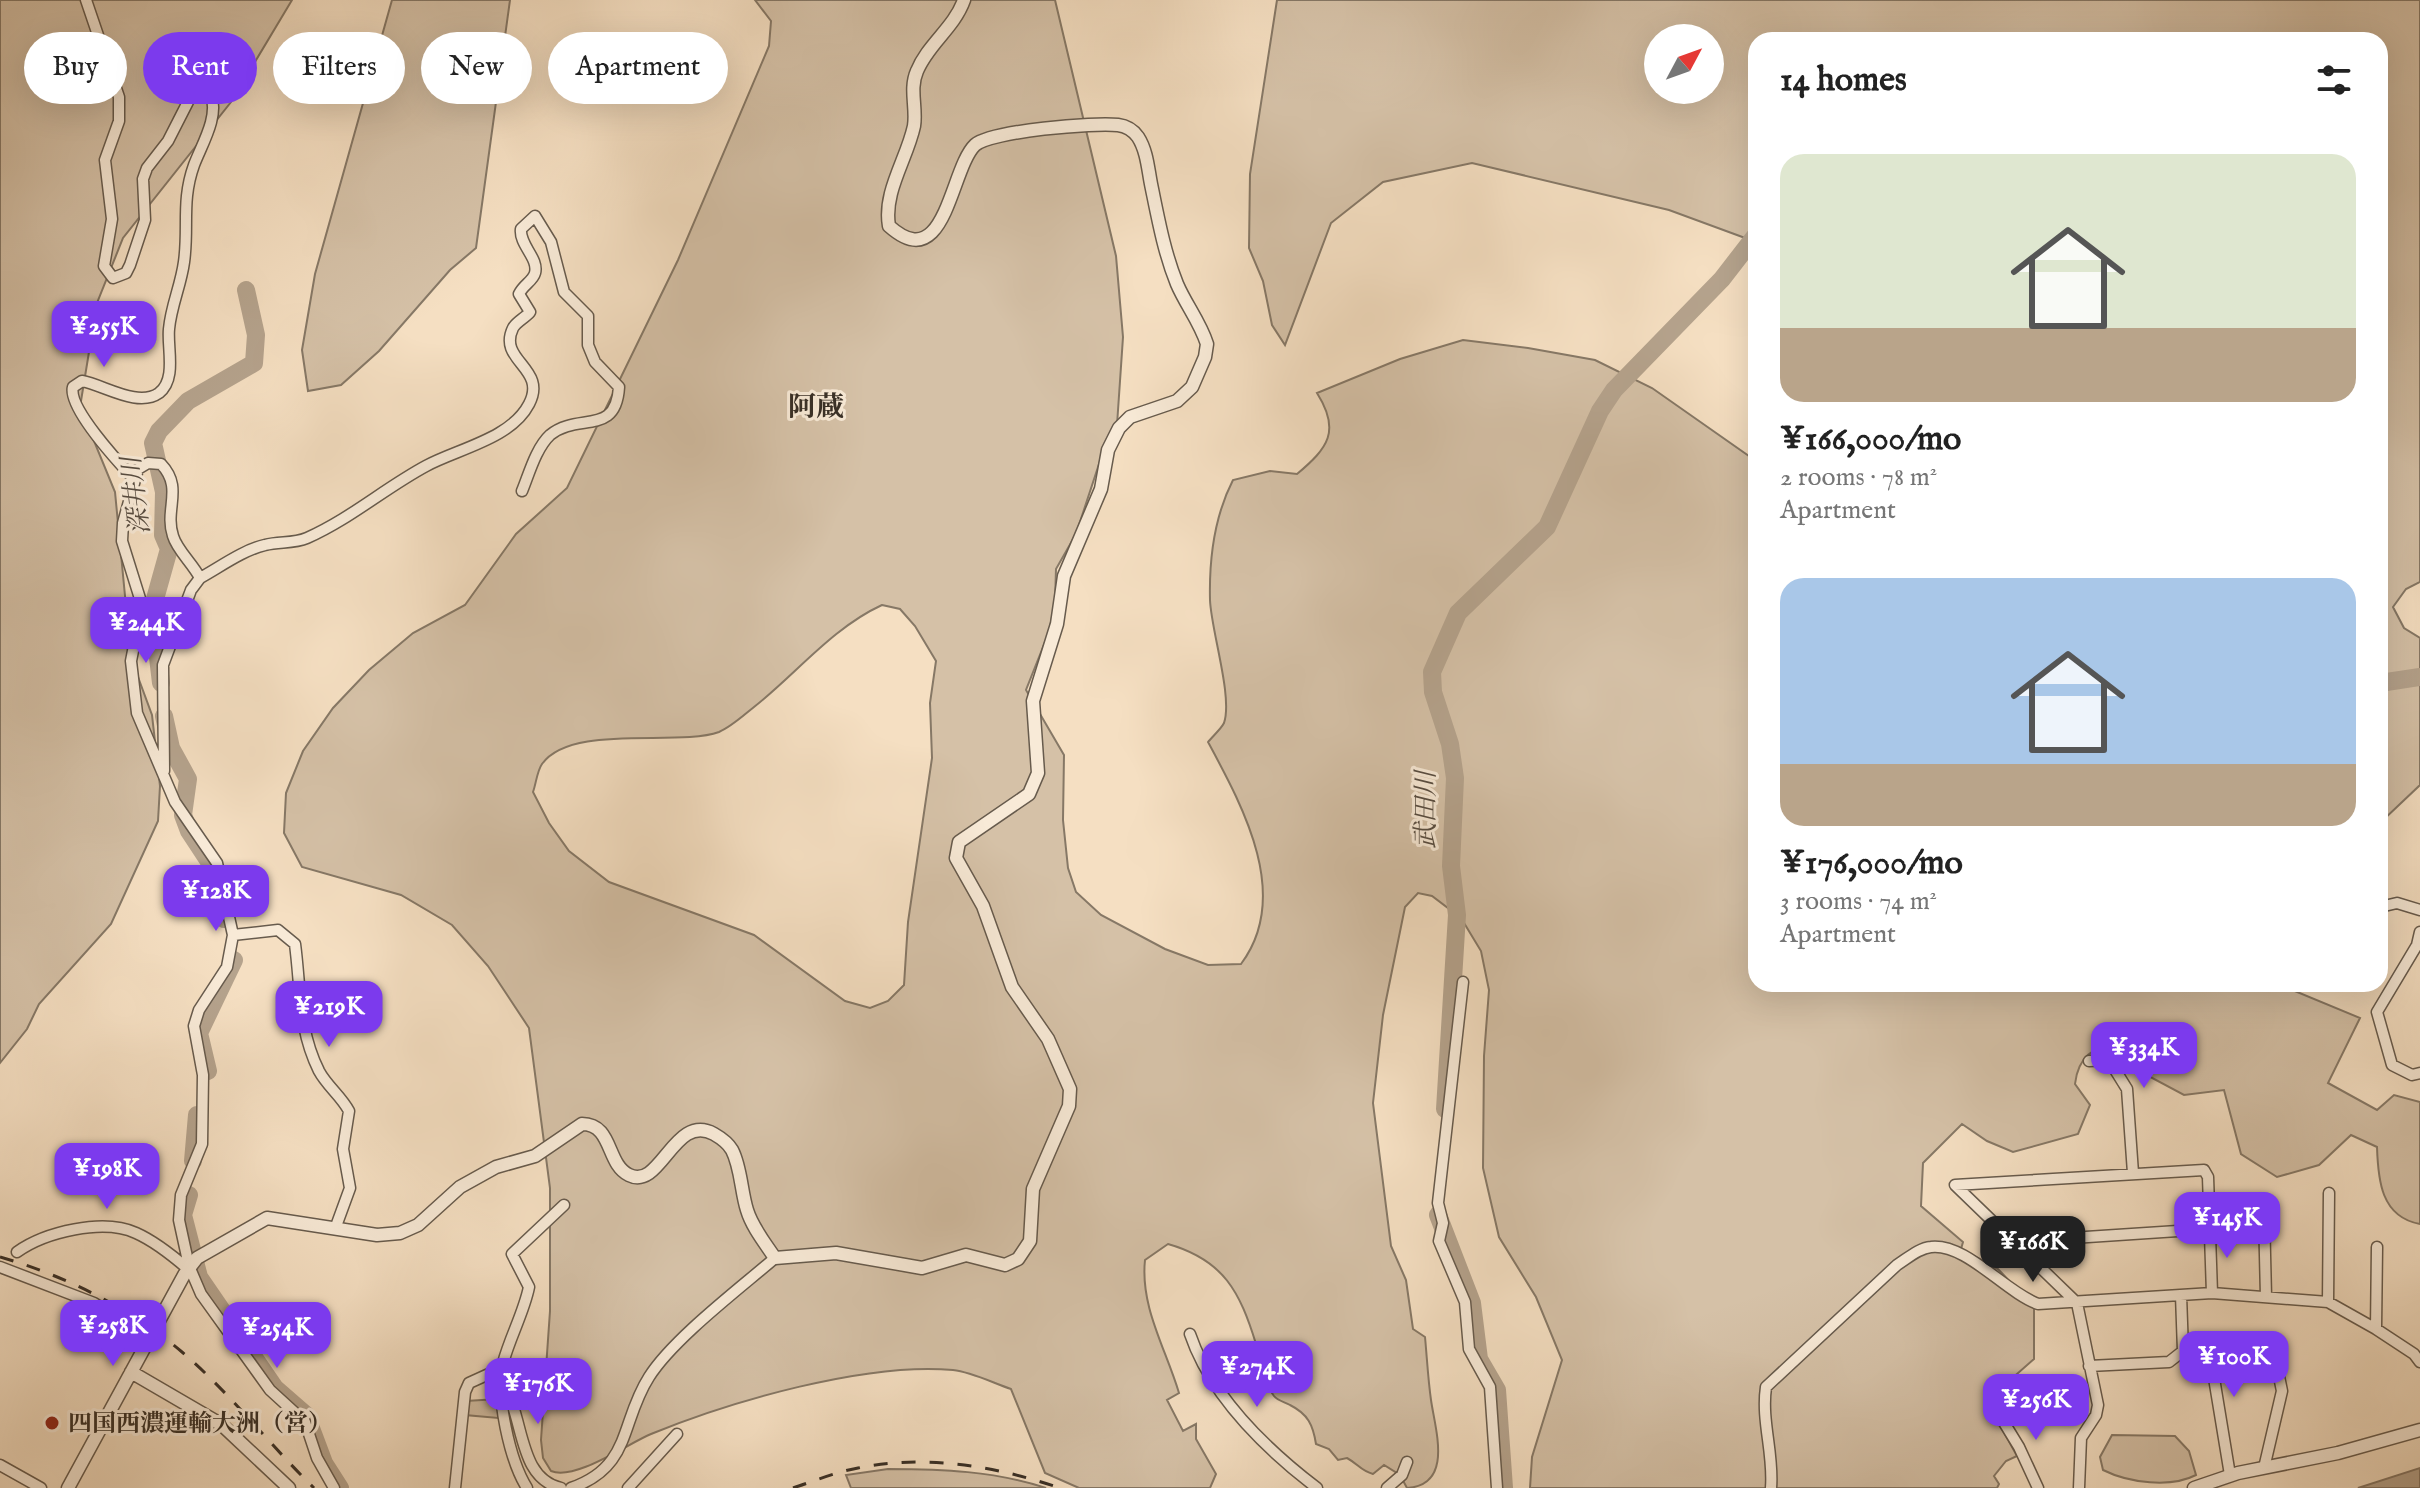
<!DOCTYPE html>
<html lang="en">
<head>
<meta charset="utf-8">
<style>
	:root { --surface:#fff; --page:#f6f6f6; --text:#222; --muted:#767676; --accent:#7c3aed }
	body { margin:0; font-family:"IM FELL English","Noto Serif JP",serif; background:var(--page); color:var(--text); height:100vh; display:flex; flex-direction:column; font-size:30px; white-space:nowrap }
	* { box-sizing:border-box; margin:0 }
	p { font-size:26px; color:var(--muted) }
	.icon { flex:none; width:44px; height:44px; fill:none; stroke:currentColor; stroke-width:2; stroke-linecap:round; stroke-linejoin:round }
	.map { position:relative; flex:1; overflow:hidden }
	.side { position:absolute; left:1748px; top:32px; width:640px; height:960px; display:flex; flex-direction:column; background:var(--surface); border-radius:24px; box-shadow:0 8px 32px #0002 }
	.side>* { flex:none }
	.top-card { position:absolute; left:24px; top:32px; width:760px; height:72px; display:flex; gap:16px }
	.needle { width:52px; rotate:49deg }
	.buttons { position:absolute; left:1644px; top:24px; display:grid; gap:16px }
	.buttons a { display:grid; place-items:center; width:80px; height:80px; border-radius:50%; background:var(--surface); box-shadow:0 8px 32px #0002; font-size:40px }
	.price { position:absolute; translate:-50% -68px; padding:0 18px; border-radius:16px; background:var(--accent); color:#fff; font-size:26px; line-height:52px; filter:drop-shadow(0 2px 4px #0008) }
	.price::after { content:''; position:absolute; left:50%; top:48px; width:24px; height:18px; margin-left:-12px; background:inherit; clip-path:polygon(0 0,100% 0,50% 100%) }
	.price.on { background:#222; color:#fff }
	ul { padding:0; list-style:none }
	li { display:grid; align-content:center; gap:16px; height:424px; padding:0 32px }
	li span { display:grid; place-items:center; height:248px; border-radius:24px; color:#555 }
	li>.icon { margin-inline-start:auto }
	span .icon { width:144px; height:144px; fill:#fffc; stroke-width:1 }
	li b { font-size:34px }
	h2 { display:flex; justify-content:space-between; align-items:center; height:96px; padding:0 32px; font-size:34px }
	.chip { padding:0 28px; border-radius:36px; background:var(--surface); box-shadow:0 8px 32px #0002; font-size:28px; line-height:72px }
	.chip.on { background:var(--accent); color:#fff }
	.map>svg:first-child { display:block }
</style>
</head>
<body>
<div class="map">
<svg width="2420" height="1488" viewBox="0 0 2420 1488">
	<rect width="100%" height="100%" fill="#f5dfc2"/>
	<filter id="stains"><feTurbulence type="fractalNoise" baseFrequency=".0025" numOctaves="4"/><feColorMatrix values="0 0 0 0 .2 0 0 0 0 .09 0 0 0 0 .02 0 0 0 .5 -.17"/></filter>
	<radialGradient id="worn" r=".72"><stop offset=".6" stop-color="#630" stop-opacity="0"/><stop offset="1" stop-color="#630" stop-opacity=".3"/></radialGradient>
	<path fill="#d5c1a7" stroke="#867866" stroke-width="2" fill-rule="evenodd" d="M0 0H292L231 102 123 238 97 303 80 407 115 492 131 658 152 715 160 786 158 821 111 924 39 1004 27 1029 0 1063Z
		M392 0H510L476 248 450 270 379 351 341 385 308 391 302 350 315 274Z
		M755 0H1055L1116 256 1123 337 1117 425 1103 452 1076 534 1056 569 1055 602 1049 632 1026 690 1064 755 1063 820 1068 868 1076 892 1101 915 1165 949 1208 965 1241 964C1292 896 1243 807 1208 742 1212 737 1221 729 1224 723 1233 697 1211 630 1210 600 1209 558 1214 517 1233 480L1270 471 1297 474C1328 448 1341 431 1317 393L1400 359 1463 340 1528 348 1595 360 1652 388 1756 461V984H2278L2360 1018 2328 1083 2377 1110 2394 1095 2420 1102V1224C2381 1217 2378 1180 2377 1147L2351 1135 2319 1165 2277 1177 2241 1154 2224 1090 2184 1095 2139 1071 2119 1043C2093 1046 2078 1057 2075 1084L2090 1105 2078 1134 2013 1152 1987 1141 1962 1124 1923 1163 1921 1206 1963 1242 1961 1249 1998 1269 2034 1307V1359L2009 1381H1994L1989 1405 2017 1456 2006 1461 1994 1476 1999 1484 1997 1488H1530L1532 1457 1562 1360 1536 1297 1499 1237 1483 1168 1484 1056 1489 990 1481 951 1461 918 1432 896 1418 893 1405 907 1383 1015 1373 1103 1391 1246 1406 1280 1413 1329 1425 1337C1427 1358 1428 1379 1431 1400 1435 1429 1454 1485 1407 1488L1400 1475 1384 1465 1373 1474C1361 1471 1358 1464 1347 1458L1338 1460 1329 1449 1316 1444C1313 1425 1308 1414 1290 1405 1285 1402 1278 1401 1274 1396 1262 1380 1261 1361 1256 1344 1240 1292 1224 1260 1168 1244L1145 1260C1140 1307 1166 1349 1179 1393L1167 1400 1183 1431 1196 1424V1439L1216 1474 1210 1488H1079L1045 1473 1011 1389C993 1383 972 1372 953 1370 867 1362 731 1401 651 1434 627 1444 575 1481 551 1471L543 1458 541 1440 550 1311V1188L529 1028 488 966 452 925 401 895 302 867 284 833 286 793 303 751 333 708 369 670 413 633 465 605 516 534 567 488 678 260 769 46 771 21ZM882 605 900 609 915 626 936 661 930 703 932 758 908 922 904 985 888 1001 870 1008 845 1001 754 935 609 882 569 851 549 823 533 792C536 784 537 771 542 764 571 723 678 747 719 732 731 727 744 715 754 707 796 674 832 628 882 605Z
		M1277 0H2420V582L2406 589 2393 607 2404 628 2420 638V785L2380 823V40H1756V242L1669 210 1472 163 1383 182 1331 223 1285 345 1272 325 1263 281 1249 248 1250 174ZM1658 38H1710V90H1658Z
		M498 1399V1418L465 1415 466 1401Z
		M2112 1435 2175 1436 2189 1451 2196 1475C2171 1488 2129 1483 2103 1470L2100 1457Z
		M888 1469C942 1469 994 1471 1046 1488H851L846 1475Z"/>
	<path fill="#b5a38d" stroke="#837564" stroke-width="2" d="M2420 1468V1488H2358Z"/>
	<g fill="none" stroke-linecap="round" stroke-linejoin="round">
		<path stroke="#b5a38d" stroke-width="18" d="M161 683 157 649 148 624 169 549 163 535 164 492 153 443 159 431 188 401 254 363 256 335 246 290
			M2380 683 2420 677
			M164 716 171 748 188 779 183 815 189 831 214 869 224 919
			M208 1071 199 1033 234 960
			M1445 1109 1457 915 1451 866 1455 778 1450 744 1433 692 1432 672 1458 613 1547 527 1600 411 1614 390 1722 279 1756 235
			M193 1161 197 1115
			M189 1195 183 1215 199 1277 275 1388 306 1415 324 1463 340 1488
			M1438 1215 1472 1303 1479 1359 1497 1390 1504 1488"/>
		<defs>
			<path id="minor" d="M86 0 119 97V121L105 160 112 219 104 266 113 278 126 273 130 265 145 220 143 179 147 168 168 141 193 92 201 89 211 95C219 117 202 144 194 165 181 201 189 227 184 262 181 285 171 306 169 329 167 348 177 379 159 393 138 408 104 385 82 381L73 387C67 407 119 463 134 479
				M164 771 163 665 191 590 200 578
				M2380 907 2397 903 2420 910
				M2420 932 2417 945 2377 1012 2392 1065 2412 1075 2420 1073
				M233 935 278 930 295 944C301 989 298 1029 319 1071 327 1086 341 1096 349 1111L343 1149 350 1188 335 1229
				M1463 982 1438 1203 1443 1223 1439 1241 1465 1302 1469 1349 1490 1387 1497 1488
				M2089 1061 2109 1060 2127 1089 2133 1173
				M2264 1213 2266 1297
				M2011 1242 2208 1229
				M17 1252C45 1232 103 1218 136 1233 154 1241 173 1256 188 1269
				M0 1267 94 1303 150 1338
				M2328 1302 2329 1193
				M2376 1329 2377 1247
				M1190 1334C1211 1396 1266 1449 1317 1488
				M2089 1366 2169 1362 2183 1351 2181 1295
				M2190 1369 2213 1372 2230 1475
				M503 1385C525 1417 517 1478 561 1488
				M1997 1411 2019 1447 2038 1488
				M0 1465 41 1488
				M2264 1468 2282 1391 2273 1347
				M334 1488 317 1458 305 1422 270 1390 201 1294 189 1266 179 1220 181 1195 202 1144 203 1075 194 1026 199 1010 227 967 233 935 217 863 175 802 137 713 131 661 142 605 122 541 123 523 138 469 148 463 161 464C184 488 164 509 173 536 177 550 193 564 200 578 220 567 243 550 265 545 279 541 293 544 307 538 350 519 385 488 426 466 457 449 511 439 529 404 548 368 497 361 513 328 516 322 525 318 530 312L519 294C523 285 533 281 535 273 539 258 519 245 521 229L535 216 551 242 564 292 588 316V345L595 362 619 387C616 437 578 412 550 435 536 448 529 474 522 491
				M455 1488 465 1392 469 1383 502 1368
				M527 1488C510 1461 495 1395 503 1363 510 1337 524 1312 529 1287L512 1254 564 1205
				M571 1488C632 1467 620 1422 649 1377 673 1339 739 1289 775 1258
				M628 1488 677 1434
				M1387 1488 1402 1475 1407 1462
				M1771 1488C1774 1454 1761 1421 1766 1387L1897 1265C1908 1258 1919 1248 1931 1247 1966 1243 2005 1292 2038 1304L2212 1293 2328 1302 2376 1329 2414 1354 2420 1362
				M2079 1488 2081 1438 2096 1415 2098 1405 2077 1303 1955 1185 2204 1170 2208 1177 2212 1293"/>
			<path id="tertiary" d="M131 1372 222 1425 289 1488
				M68 1488 184 1275 197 1258 267 1218 377 1235 400 1233 418 1225 460 1187 496 1167 535 1156 582 1124C613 1124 606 1164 629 1175 661 1191 674 1112 714 1134 721 1138 728 1143 732 1150 741 1167 741 1191 747 1210 752 1227 765 1243 775 1258L836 1253 922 1268 966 1255 1005 1265 1018 1259 1030 1241 1033 1189 1069 1106 1070 1089 1048 1039 1012 987 983 906 956 858 959 842 1029 794 1038 773 1033 701 1057 624 1064 576 1101 489 1108 450 1119 428 1130 417 1177 401 1192 387 1205 357 1207 344C1200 322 1186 305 1177 284 1164 252 1158 218 1151 184 1148 169 1147 151 1138 137 1133 130 1126 126 1118 125 1095 122 991 131 975 145 950 169 946 277 889 226 883 192 907 159 914 126 917 108 909 89 917 71 928 44 954 28 964 0
				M2194 1488 2238 1473 2338 1453 2420 1430"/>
		</defs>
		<use href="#minor" stroke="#675b4d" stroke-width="13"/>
		<use href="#tertiary" stroke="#675b4d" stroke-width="15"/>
		<use href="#minor" stroke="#f8ead7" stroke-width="10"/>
		<use href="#tertiary" stroke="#f8ead7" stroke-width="12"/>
		<path stroke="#382f26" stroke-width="3" stroke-dasharray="14 14" stroke-linecap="butt" d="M0 1257C66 1276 130 1308 182 1352 230 1393 269 1444 314 1488
			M793 1488C814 1481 836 1472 858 1468 927 1454 995 1466 1060 1488"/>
	</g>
	<circle fill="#8f2418" stroke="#f8ead7" stroke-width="3" cx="52" cy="1423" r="8"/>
	<g text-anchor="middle" stroke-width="6" stroke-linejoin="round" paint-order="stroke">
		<g font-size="24" font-weight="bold" fill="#382f26" stroke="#f8ead7" text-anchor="start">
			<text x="68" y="1431">四国西濃運輸大洲（営）</text>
		</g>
		<g font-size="26" font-style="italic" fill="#574c40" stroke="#f8ead7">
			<text transform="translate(135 496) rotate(-97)" y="9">深井川</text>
			<text transform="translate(1425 810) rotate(-90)" y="9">武田川</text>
		</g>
		<g font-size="28" font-weight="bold" fill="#382f26" stroke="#f8ead7">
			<text x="816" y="416">阿蔵</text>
		</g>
	</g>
	<rect width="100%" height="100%" filter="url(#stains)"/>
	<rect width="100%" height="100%" fill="url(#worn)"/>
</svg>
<div class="buttons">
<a><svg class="needle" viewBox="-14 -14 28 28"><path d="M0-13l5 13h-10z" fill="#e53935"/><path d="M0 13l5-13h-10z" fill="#767676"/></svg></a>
</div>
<b class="price" style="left:104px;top:369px">¥255K</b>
<b class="price" style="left:146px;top:665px">¥244K</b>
<b class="price" style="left:216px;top:933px">¥128K</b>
<b class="price" style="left:329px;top:1049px">¥219K</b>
<b class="price" style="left:2144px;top:1090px">¥334K</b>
<b class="price" style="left:107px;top:1211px">¥198K</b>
<b class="price" style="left:2227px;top:1260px">¥145K</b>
<b class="price on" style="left:2033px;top:1284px">¥166K</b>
<b class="price" style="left:113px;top:1368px">¥258K</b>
<b class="price" style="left:277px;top:1370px">¥254K</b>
<b class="price" style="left:2234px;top:1399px">¥100K</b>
<b class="price" style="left:1257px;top:1409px">¥274K</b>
<b class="price" style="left:538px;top:1426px">¥176K</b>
<b class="price" style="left:2036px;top:1442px">¥256K</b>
<div class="top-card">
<a class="chip">Buy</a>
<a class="chip on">Rent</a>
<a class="chip">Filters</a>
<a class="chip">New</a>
<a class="chip">Apartment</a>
</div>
<section class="side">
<h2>14 homes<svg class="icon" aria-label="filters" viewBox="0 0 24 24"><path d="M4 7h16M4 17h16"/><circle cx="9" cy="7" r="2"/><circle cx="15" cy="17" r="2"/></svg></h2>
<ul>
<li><span style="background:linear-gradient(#dfe7d0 70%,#b9a48a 0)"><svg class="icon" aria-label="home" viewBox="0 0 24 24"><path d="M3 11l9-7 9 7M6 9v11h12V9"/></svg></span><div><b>¥166,000/mo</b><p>2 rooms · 78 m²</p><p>Apartment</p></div></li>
<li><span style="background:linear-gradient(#a9c7e8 75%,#b9a48a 0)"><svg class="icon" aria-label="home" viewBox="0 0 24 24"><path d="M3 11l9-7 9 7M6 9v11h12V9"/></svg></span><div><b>¥176,000/mo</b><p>3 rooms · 74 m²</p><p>Apartment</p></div></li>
</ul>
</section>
</div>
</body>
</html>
